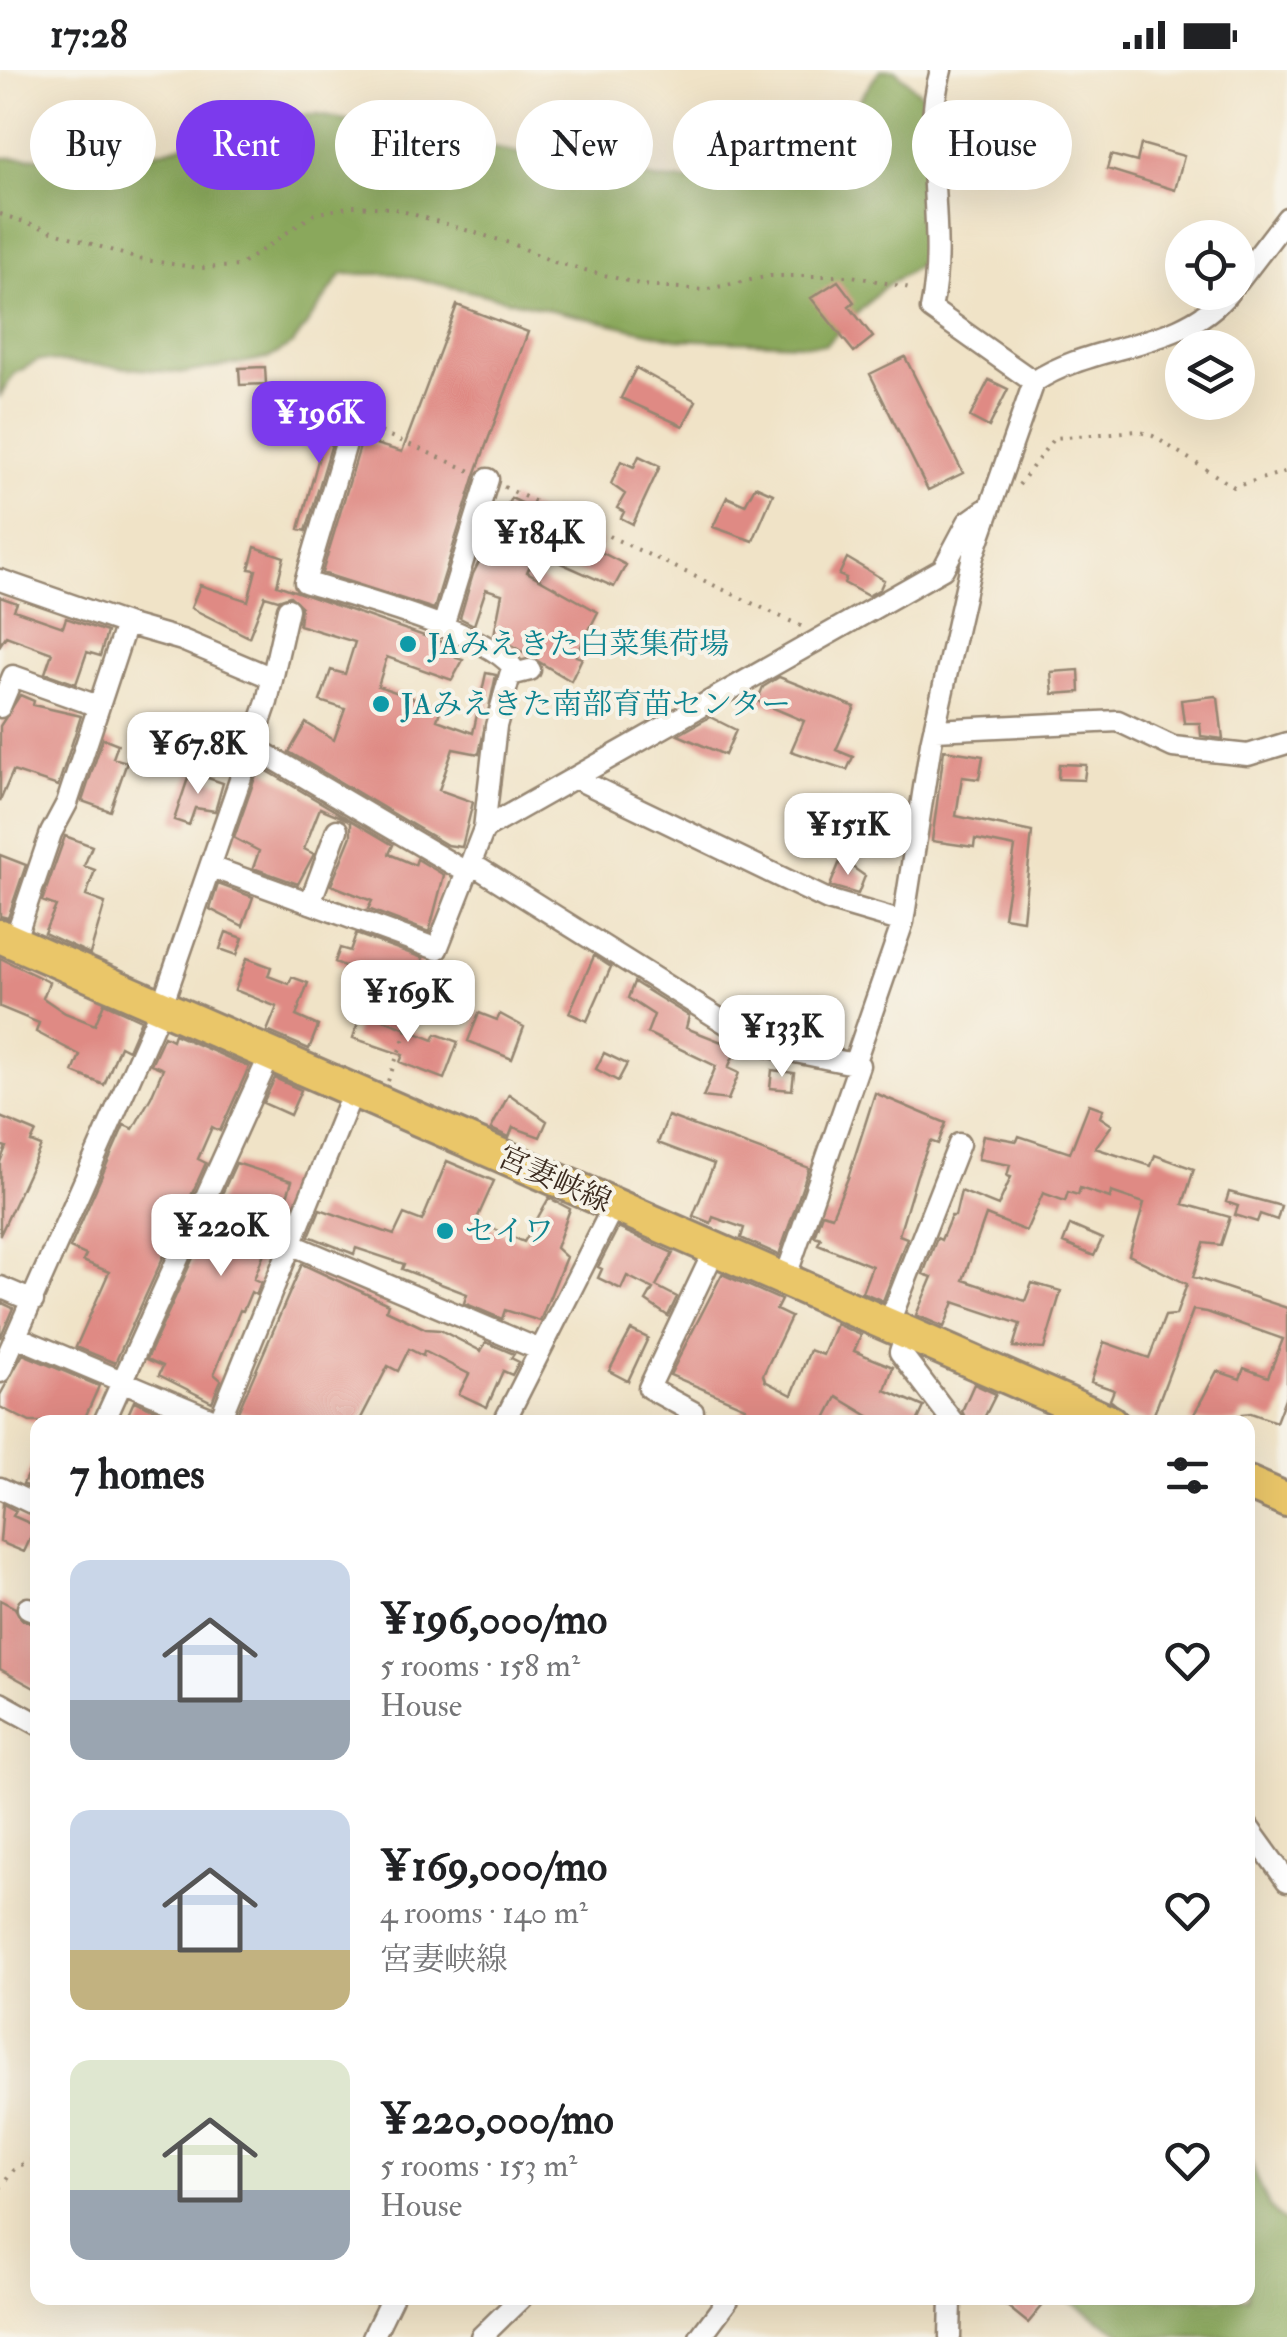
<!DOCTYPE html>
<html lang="en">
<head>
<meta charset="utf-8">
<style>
	:root { --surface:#fff; --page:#f6f6f6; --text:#202124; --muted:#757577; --accent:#7c3aed }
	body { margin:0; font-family:"IM FELL Double Pica","Noto Serif JP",serif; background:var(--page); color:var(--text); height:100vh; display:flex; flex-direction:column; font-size:38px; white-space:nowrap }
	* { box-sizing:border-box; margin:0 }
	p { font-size:32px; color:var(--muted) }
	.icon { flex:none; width:55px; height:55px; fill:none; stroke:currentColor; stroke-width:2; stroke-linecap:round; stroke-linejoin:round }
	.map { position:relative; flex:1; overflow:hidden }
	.drawer { position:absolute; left:30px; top:1345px; width:1225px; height:890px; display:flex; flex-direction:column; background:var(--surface); border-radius:20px; box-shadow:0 10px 40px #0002 }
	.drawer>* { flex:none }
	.hud { position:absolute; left:30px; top:30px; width:1228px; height:90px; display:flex; gap:20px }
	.tools { position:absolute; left:1165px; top:150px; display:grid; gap:20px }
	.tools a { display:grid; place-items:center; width:90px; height:90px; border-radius:50%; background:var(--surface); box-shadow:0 10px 40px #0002; font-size:50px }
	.price { position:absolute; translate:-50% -85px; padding:0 22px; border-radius:20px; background:#fff; color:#222; font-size:32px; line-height:65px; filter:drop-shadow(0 2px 5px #0008) }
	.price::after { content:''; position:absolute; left:50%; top:60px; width:30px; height:22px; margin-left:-15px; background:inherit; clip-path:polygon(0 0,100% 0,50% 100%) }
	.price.active { background:var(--accent); color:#fff }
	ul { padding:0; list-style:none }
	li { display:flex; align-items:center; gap:30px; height:250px; padding:0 40px }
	li span { display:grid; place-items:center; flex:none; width:280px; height:200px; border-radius:20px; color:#555 }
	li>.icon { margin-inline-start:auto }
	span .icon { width:120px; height:120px; fill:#fffc; stroke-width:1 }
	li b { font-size:42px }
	h2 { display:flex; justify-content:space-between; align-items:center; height:120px; padding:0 40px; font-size:42px }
	.tag { padding:0 35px; border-radius:45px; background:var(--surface); box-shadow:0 10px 40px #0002; font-size:35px; line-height:90px }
	.tag.active { background:var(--accent); color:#fff }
	.status { display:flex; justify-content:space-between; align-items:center; height:70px; padding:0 50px; background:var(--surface); direction:ltr }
	.status svg { height:28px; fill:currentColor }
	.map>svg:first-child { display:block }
</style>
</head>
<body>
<div class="status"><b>17:28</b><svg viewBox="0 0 49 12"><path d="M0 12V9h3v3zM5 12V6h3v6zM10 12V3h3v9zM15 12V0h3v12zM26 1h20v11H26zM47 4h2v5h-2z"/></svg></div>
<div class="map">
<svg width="1287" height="2267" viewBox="0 0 1287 2267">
	<rect width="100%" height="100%" fill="#f7f3e8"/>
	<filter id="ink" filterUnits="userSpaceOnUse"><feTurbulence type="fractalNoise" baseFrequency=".01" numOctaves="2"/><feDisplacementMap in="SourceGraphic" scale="20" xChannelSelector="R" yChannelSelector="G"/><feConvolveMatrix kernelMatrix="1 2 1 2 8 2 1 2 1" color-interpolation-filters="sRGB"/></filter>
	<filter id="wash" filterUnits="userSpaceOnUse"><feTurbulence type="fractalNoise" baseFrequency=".0048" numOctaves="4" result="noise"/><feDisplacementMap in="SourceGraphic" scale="40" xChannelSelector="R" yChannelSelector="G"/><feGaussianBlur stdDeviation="2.25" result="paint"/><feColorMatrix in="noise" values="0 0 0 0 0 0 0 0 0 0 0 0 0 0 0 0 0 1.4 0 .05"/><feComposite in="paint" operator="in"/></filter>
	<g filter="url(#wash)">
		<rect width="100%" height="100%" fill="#f0e3c7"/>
		<path fill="#8aa85b" stroke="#62693c" stroke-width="2.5" d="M880 0H895L927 29 932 187 884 217 825 275 677 269 395 204H342L293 274 269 288 184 303 39 290 14 304 0 326V88L143 86 288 45H319L656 109 713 112 766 97 838 61Z
			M1248 2086 1269 2137 1287 2154V2267H1127L1065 2228H1248Z"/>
		<g id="blocks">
			<path fill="#df8a84" d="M1141 74 1184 86 1175 120 1107 99 1111 85 1137 92Z
				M838 211 854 232 849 236 873 267 854 282 811 228Z
				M457 235 528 262 475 405 434 539 322 503 362 370 402 382Z
				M905 287 963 403 928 420 870 304Z
				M265 297 266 314 240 315 239 298Z
				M636 298 696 331 683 356 621 328Z
				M989 310 1008 319 989 357 970 347Z
				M318 347 338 353 306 461 299 459 325 365 313 361Z
				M639 386 660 396 633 454 621 448 624 442 617 438 625 424 611 414 621 391 634 397Z
				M755 416 773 424 753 471 713 457 727 427 745 435Z
				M511 428 601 471 597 480 626 495 614 517 536 482 527 502 598 542 576 586 582 588 571 611 494 565 502 524 486 519 474 555 460 548 473 504Z
				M255 477 284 487 277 515 459 578 456 588 463 590 452 610 387 587 378 616 441 638 437 650 473 663 486 603 496 605 479 684 453 679 439 720 473 732 462 777 447 775 289 682 306 653 334 670 345 639 320 631 331 600 345 604 355 572 299 555 301 536 290 526 278 530 265 526 249 567 191 538 200 515 248 531 256 500 249 499Z
				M847 488 884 510 880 519 868 526 844 513 846 508 839 505Z
				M0 527 17 533 14 540 63 557 66 548 107 562 100 586 87 582 76 614 45 603 52 583 6 566 0 575Z
				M1079 600 1080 622 1053 624 1051 602Z
				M779 607 855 637 836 680 853 687 847 700 791 681 804 651 757 631 763 617Z
				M20 625 34 631 33 635 81 646 58 716 13 701 0 731V656Z
				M1215 626 1218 628 1223 669 1201 666 1200 653H1184L1181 630Z
				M710 647 736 660 725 685 678 665Z
				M103 668 118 674 113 688 127 692 110 741 82 731Z
				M944 680 983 686 979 709 962 707 956 746 1032 762 1023 850 1004 847 1015 777 975 769 974 777 932 771Z
				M1059 694 1086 695 1084 710 1058 709Z
				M259 696 393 775 389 784 415 795 417 789 444 805 429 862 368 839 372 831 331 815 351 766V751L320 738 304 779 314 784 298 814 253 798 259 781 234 768Z
				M190 702 223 713 215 741 195 738 189 755 174 750Z
				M65 766 92 776 84 796 95 800 86 826 105 833 90 884 44 863 56 836 42 831Z
				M0 785 26 795 8 848 0 846Z
				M841 789 865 806 858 824 830 816Z
				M218 814 253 827 243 856 210 839Z
				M226 862 243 868 237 885 220 879Z
				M356 864 423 888 410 924 335 892 340 878 350 881Z
				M594 886 611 897 587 951 569 943Z
				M0 888 49 912 43 928 65 943 95 955 104 933 141 950 128 980 120 976 104 1015 73 1002 80 985 36 962 39 953 0 937Z
				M247 888 271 897 268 906 289 914 292 907 308 913 296 946 318 956 309 979 267 961 277 937 235 920Z
				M634 912 689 946 686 958 737 978 728 998 739 1003 728 1030 703 1027 716 996 647 963 654 945 628 928Z
				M362 941 433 970 436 964 458 972 444 1009 400 992 403 985 353 968Z
				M479 943 497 950 500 944 524 957 512 989 468 971Z
				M174 964 249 997 220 1061 212 1057 198 1089 206 1093 115 1293 76 1277 109 1202 83 1191 86 1185 70 1178 124 1055 133 1059 151 1027 163 999 151 994 164 966 172 970Z
				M604 983 627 994 618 1011 596 999Z
				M772 1000 794 1003 792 1020 770 1018Z
				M275 1008 301 1020 290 1045 263 1033Z
				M875 1023 946 1053 938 1074 930 1071 917 1105 899 1165 907 1168 883 1231 862 1222 872 1196 818 1174 821 1168 814 1166 822 1143 832 1146 848 1108Z
				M509 1024 547 1051 540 1067 513 1057 509 1067 491 1059Z
				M1089 1034 1103 1039 1100 1047 1112 1055 1095 1078 1151 1096 1155 1085 1194 1099 1183 1134 1230 1147 1221 1175 1204 1173 1193 1207 1287 1238V1323L1276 1352 1251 1343 1242 1344 1238 1352H1190L1217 1301 1240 1309 1244 1298 1268 1307 1283 1269 1207 1242 1193 1240 1151 1352 1129 1346 1110 1330 1114 1320 1091 1312 1104 1272 1149 1288 1165 1246 1176 1245 1187 1214 1129 1185 1144 1133 1111 1122 1110 1128 1080 1118 1078 1125 1068 1122 1065 1131 1043 1123 1026 1161 986 1145 963 1210 1025 1231 1032 1213 1061 1221 1044 1279 1013 1277 1020 1254 954 1232 944 1257 916 1245 932 1207 923 1204 937 1168 941 1170 951 1146H955L961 1121 998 1136 1011 1107 1007 1106 1010 1095 978 1089 983 1065 1017 1071 1019 1066 1070 1083Z
				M668 1046 809 1098 779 1185 741 1168 744 1158 713 1147 711 1153 693 1146 714 1094 658 1073Z
				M0 1047 36 1062 31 1072 41 1076 0 1165V1092L6 1077 0 1075Z
				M447 1091 494 1111 476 1151 524 1172 549 1128 570 1139 556 1178 566 1187 540 1251 505 1240 502 1249 464 1233 467 1224 402 1199 404 1194 356 1178 354 1184 309 1166 320 1139 394 1165 404 1144 422 1151Z
				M236 1093 292 1111 283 1139 289 1141 274 1178 267 1175 254 1209 261 1212 256 1225 251 1222 243 1241 240 1240 214 1304 221 1310 212 1332 159 1305 163 1296 147 1289Z
				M1229 1122 1281 1136 1277 1150 1260 1144 1257 1152 1235 1145 1238 1136 1226 1132Z
				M1070 1155 1102 1169 1094 1186 1063 1173Z
				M618 1158 673 1183 656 1216 677 1227 668 1246 646 1231 653 1219 627 1206 621 1219 598 1208 602 1199 598 1197Z
				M302 1194 388 1234 386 1240 426 1259 440 1260 481 1281 486 1272 514 1284 511 1288 519 1292 512 1305 503 1301 487 1337 459 1324 469 1304 424 1281 423 1286 409 1279 398 1301 388 1296 359 1352H283L238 1342Z
				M722 1204 781 1230 776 1240 791 1247 763 1305 765 1311 792 1325 810 1280 823 1285 836 1254 861 1265 854 1281 893 1297 885 1320 924 1337 917 1352H870L872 1348 837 1327 824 1352H737L745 1337 670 1305Z
				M0 1232 13 1238 0 1268Z
				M631 1260 648 1268 628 1311 609 1301Z
				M23 1284 99 1316 83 1352H30L0 1337V1325Z
				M974 1314 996 1324 982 1352H967L962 1341Z
				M134 1331 185 1352H141L127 1347Z
				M38 1381V1421L23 1414Z
				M3 1434 16 1441 13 1446 36 1456 24 1482 0 1472Z
				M0 1530 15 1538 22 1550 38 1555V1620L0 1599Z
				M997 2228H1049L1028 2253Z"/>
		</g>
	</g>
	<g filter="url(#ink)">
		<use href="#blocks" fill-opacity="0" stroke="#968672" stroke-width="2.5"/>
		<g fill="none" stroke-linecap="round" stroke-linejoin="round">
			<defs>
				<path id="street" d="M941 0C919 77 948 160 931 239L1034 312
					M1238 212 1287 148
					M353 350 305 512C348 526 500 564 516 603
					M0 510 126 554
					M443 556 488 409
					M0 637 13 606 98 636
					M935 660 1118 651 1173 677 1248 685 1287 673
					M252 676 466 802
					M575 708 828 830 903 852
					M484 759 943 499 968 452 985 440
					M211 797 437 879 484 759 496 656 510 605 530 600
					M471 799H480L761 975 859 995 785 1209
					M310 833 337 760
					M14 872 51 763 67 733 126 554 182 570 270 607
					M854 994 903 852 931 673 973 486 1034 312C1093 272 1181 281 1229 222
					M293 1175 540 1280
					M0 1217 33 1231
					M888 1255 959 1074
					M906 1263 900 1282 953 1352
					M17 1267 219 1352 353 1021
					M0 1302 161 938 267 632 288 539
					M104 1352 270 985
					M504 1352 614 1135
					M693 1352V1342L649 1318 715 1179
					M0 1418 38 1436
					M28 1538 38 1542
					M0 1633 38 1654
					M1248 1757 1287 1811
					M373 2267 392 2228
					M481 2267 521 2228
					M700 2267 729 2228
					M950 2267 951 2228"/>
				<path id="primary" d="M0 866 1110 1352
					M1248 1413 1287 1430"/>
			</defs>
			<use href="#street" stroke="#968672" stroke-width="25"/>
			<use href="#primary" stroke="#968672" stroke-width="38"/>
			<path stroke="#968672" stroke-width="4" stroke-dasharray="2.5 8" stroke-linecap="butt" d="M0 144 138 189 200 198 239 196 314 144 352 136 392 138 513 174 554 192 643 215 703 220 770 206H852L915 219
				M371 358 473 402
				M1019 415 1054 368 1137 361 1153 366 1234 417 1287 401
				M504 417 803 557
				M388 1011 430 898
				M0 2118 15 2098 38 2087"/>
			<use href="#street" stroke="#fff" stroke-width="20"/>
			<use href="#primary" stroke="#eac669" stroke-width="32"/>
		</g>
	</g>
	<g fill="#0f9aa8" stroke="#f7f3e8" stroke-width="4">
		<circle cx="408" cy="574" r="10"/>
		<circle cx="381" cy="634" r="10"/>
		<circle cx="445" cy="1161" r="10"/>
	</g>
	<g text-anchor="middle" stroke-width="8" stroke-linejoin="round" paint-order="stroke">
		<g font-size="30" fill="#0d838f" stroke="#f7f3e8" text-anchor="start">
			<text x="428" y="584">JAみえきた白菜集荷場</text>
			<text x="401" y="644">JAみえきた南部育苗センター</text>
			<text x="465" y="1171">セイワ</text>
		</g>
		<g font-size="30" fill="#3b2a1e" stroke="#f7f3e8">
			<text transform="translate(555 1109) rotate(24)" y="10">宮妻峡線</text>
		</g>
	</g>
</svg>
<div class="tools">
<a><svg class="icon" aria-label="locate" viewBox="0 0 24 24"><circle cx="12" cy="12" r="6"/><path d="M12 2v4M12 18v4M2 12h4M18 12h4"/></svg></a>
<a><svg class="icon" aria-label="layers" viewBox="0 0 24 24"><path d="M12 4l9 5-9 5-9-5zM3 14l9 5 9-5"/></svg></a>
</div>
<b class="price active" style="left:319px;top:396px">¥196K</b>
<b class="price" style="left:539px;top:516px">¥184K</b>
<b class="price" style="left:198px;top:727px">¥67.8K</b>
<b class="price" style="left:848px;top:808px">¥151K</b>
<b class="price" style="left:408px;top:975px">¥169K</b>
<b class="price" style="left:782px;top:1010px">¥133K</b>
<b class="price" style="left:221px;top:1209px">¥220K</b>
<div class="hud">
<a class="tag">Buy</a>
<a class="tag active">Rent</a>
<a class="tag">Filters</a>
<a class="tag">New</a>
<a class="tag">Apartment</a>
<a class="tag">House</a>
</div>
<section class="drawer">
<h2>7 homes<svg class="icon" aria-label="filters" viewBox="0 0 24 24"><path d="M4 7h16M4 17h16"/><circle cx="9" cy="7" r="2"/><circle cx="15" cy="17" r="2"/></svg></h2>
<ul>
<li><span style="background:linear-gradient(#c9d6e8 70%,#9aa5b1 0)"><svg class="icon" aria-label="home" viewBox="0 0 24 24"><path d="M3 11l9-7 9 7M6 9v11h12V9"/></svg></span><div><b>¥196,000/mo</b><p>5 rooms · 158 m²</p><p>House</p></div><svg class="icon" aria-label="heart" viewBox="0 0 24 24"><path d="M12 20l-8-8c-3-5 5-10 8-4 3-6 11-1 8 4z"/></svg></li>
<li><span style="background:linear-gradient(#c9d6e8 70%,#c2b280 0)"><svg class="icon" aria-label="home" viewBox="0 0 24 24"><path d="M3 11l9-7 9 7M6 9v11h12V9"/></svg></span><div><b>¥169,000/mo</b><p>4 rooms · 140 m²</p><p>宮妻峡線</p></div><svg class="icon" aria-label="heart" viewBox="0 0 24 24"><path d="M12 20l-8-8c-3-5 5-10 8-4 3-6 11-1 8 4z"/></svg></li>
<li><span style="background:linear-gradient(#dfe7d0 65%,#9aa5b1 0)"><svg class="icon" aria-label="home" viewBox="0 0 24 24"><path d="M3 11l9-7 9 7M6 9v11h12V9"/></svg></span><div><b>¥220,000/mo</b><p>5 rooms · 153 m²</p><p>House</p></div><svg class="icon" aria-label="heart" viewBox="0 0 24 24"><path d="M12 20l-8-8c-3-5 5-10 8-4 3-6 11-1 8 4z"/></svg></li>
</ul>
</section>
</div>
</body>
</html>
